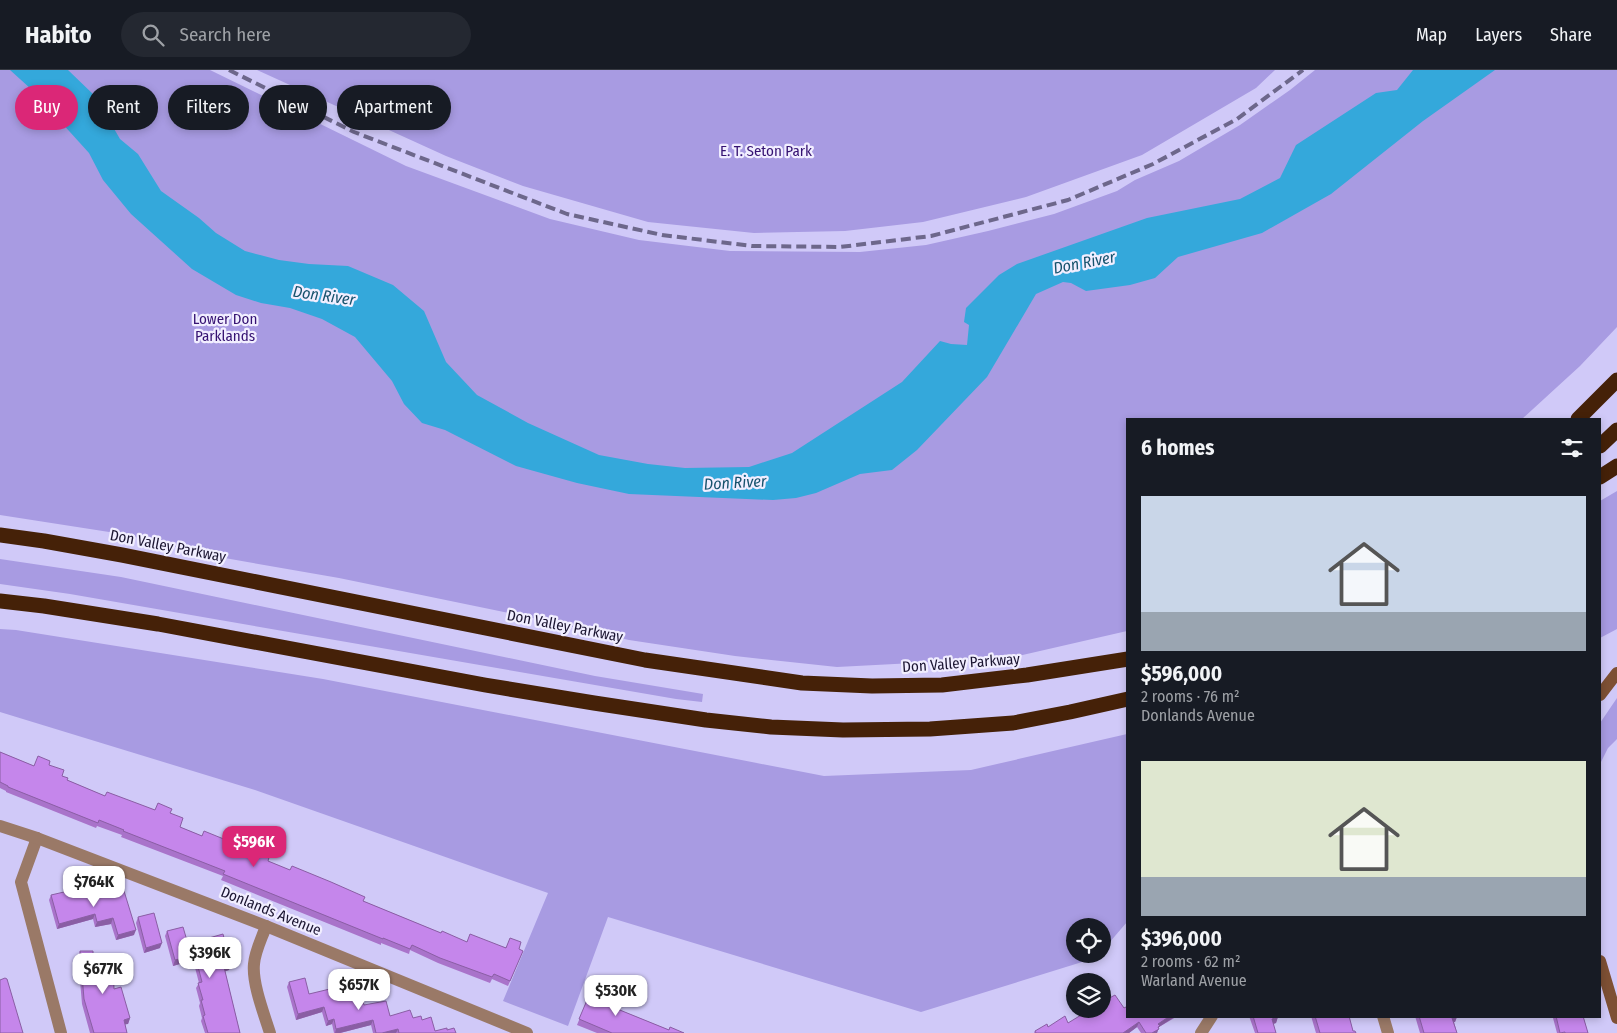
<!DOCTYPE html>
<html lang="en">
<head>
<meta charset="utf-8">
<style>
	:root { --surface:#171b24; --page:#242831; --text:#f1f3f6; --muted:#9ea1a6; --line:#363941; --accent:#db2777 }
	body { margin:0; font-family:"Fira Sans Condensed",sans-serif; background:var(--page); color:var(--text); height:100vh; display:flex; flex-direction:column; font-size:19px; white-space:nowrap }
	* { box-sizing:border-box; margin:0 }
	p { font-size:16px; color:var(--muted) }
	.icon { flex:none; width:28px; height:28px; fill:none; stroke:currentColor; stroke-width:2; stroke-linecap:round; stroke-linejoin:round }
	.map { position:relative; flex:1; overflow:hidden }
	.side { position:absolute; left:1126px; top:348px; width:475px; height:600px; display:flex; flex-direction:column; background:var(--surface); border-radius:0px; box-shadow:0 2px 8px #0003 }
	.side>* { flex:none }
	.hud { position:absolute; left:15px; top:15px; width:475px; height:45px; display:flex; gap:10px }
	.tools { position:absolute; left:1066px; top:848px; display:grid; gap:10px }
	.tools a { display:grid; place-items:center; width:45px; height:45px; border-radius:50%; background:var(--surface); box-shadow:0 2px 8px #0003; font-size:25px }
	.price { position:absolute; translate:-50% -42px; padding:0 11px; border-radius:10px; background:#fff; color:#222; font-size:16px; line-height:32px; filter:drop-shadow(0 1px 2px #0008) }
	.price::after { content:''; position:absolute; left:50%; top:30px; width:15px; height:11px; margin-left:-8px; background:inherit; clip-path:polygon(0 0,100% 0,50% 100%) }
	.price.current { background:var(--accent); color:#fff }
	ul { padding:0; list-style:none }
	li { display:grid; align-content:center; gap:10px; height:265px; padding:0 15px }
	li span { display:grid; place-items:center; height:155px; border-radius:0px; color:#555 }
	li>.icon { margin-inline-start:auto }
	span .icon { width:90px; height:90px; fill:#fffc; stroke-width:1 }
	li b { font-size:21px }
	h2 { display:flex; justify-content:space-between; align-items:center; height:60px; padding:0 15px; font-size:21px }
	.tag { padding:0 18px; border-radius:22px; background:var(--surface); box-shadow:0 2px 8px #0003; font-size:18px; line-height:45px }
	.tag.current { background:var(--accent); color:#fff }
	header { display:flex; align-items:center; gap:30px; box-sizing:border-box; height:70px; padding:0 25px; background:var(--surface); border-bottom:1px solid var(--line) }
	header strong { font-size:24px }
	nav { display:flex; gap:28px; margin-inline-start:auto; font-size:18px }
	.search { width:350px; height:45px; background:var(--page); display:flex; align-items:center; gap:12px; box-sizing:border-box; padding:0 18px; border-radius:28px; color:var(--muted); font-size:19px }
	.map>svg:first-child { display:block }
</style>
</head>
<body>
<header>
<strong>Habito</strong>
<div class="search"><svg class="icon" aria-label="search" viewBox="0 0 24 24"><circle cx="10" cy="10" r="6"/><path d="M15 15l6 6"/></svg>Search here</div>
<nav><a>Map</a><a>Layers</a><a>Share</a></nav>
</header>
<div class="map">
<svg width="1617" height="963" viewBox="0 0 1617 963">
	<rect width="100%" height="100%" fill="#d0c9f8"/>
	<path fill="#a89be2" d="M0 0H210L406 96 550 149 639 170 730 181 860 182 926 175 988 161 1054 144 1117 121 1135 110 1179 91 1240 55 1290 20 1315 0H1617V257L1580 296 1522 349H1128L1127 561 1010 588 837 597 735 586 629 570 547 551 339 508 219 487 122 464 0 445Z
		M257 0H1275L1256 18 1142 85 1026 127 923 152 845 161 754 163 648 152 523 116 446 86Z
		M1617 421V559L1600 568V431Z
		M0 489 121 507 595 606 703 624 702 632 676 629 70 524 0 514Z
		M0 559 16 560 323 609 824 706 971 700 1127 664V852L1103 880 1102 856H1075V884H1099L1095 888 921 942 608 847 568 956 503 931 548 823 255 720 0 642Z
		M1617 628V669L1608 678 1600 694V653Z"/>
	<path fill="#34a8db" d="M10 0H68L95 26 120 69 138 84 161 121 199 148 216 163 245 181 279 190 309 194 348 196 393 215 424 241 446 292 477 325 528 353 599 385 648 394 685 398 749 397 792 383 902 312 940 271 951 274 967 275 969 255 964 252 966 238 999 205 1017 194 1147 148 1240 129 1280 108 1296 75 1376 23 1397 20 1413 0H1495L1423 51 1331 124 1262 163 1178 187 1155 208 1130 215 1086 221 1071 213 1063 212 1036 224 987 307 917 380 892 400 860 404 816 423 796 428 773 430 629 424 577 413 516 396 445 360 422 353 404 334 392 311 355 267 322 249 290 238 261 233 236 225 192 199 131 144 103 110 89 83 31 19Z"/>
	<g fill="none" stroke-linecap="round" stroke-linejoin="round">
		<path stroke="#9a7967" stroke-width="12" d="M37 768 21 812 61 963
			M266 856C262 868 255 881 254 894 252 913 264 944 270 963
			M1383 946 1388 963
			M1201 963 1212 946"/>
		<path stroke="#9a7967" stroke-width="12" d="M0 756 37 768 266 856 527 963"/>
		<path stroke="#7d5034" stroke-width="12" d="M1600 625 1617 603
			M1600 891 1617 948"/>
		<path stroke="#452108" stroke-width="15" d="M1578 349 1617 310
			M1600 376 1617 360
			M1600 407 1617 396
			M0 465 44 471 122 485 645 590 802 613 872 616 942 615 1027 605 1128 589
			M0 531 44 536 158 554 485 615 594 633 706 650 771 657 843 660 930 659 1013 653 1070 642 1128 629"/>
		<path stroke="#6d678b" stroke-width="4" stroke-dasharray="10 5" stroke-linecap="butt" d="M229 0 354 62 567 144 662 165 752 176 840 177 931 166 1068 130 1153 94 1237 49 1303 0"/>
	</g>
	<path fill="#a973ca" d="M0 682 34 696 49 695 67 710 105 726 155 740 170 743 180 757 202 766 253 777 268 791 363 831 441 863 467 872 519 879 523 881 508 916 492 909 490 913 438 893 410 880 409 884 381 873V875L221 810 223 806 121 767 122 765 97 756 96 758 6 722V721L0 718Z
		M92 824 105 826 134 865 116 870 111 854 95 857 93 849 57 859 49 830 51 825Z
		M138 847 160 878 144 883 136 853Z
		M167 861 229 900 225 901 240 963H205L201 951 202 948 199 936 200 933 196 918 199 913 193 890 173 896 165 866Z
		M80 881 93 885 108 895 114 919 130 948 128 954H125L127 963H90L82 934 78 887Z
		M289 912 309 924 335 922 390 946 422 950 435 961 447 960 456 963H373L371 955 340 963H334L332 954 326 956 322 942 296 950 287 917Z
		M593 916 605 934 669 960 684 963H597L577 955Z
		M1124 938 1176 947 1159 957 1157 963H1141L1137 957 1129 963H1034L1035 961 1048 957 1068 953Z
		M1249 946H1278L1276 953 1273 954 1276 963H1255Z
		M1311 946H1349L1353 961 1356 963H1316Z
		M1415 946H1457L1455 952H1454L1457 963H1420Z
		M1550 946H1583L1588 963H1557L1553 948H1550Z"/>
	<path fill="#8a5ea4" d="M95 844 93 849 57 859 59 854Z
		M113 848 111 854 95 857 97 852Z
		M136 860 134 865 116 870 118 865Z
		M162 873 160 878 144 883 146 878Z
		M195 885 193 890 173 896 175 890Z
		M231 895 229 900 223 902 224 897Z
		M324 937 322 942 296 950 298 944Z
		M1170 946H1176L1159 957 1157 963H1152L1158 954Z
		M1278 947 1276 953 1270 955 1272 949Z
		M1457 947 1455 952 1450 953 1452 948Z
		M130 948 128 954 122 955 124 950Z
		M334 949 332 954 326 956 328 951Z
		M373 950 371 955 340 963H335L336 959Z
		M1139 952 1137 957 1129 963H1123Z
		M398 959 396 963H382Z"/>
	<path fill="#c586eb" stroke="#8a5ea4" d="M0 682 34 696 38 686 50 691 49 695 64 700 62 706 68 708 67 710 105 726 107 722 155 740 158 733 172 739 170 743 183 748 180 757 202 766 204 761 236 774 238 767 255 773 253 777 270 784 268 791 290 800 292 796 331 812 365 827 363 831 441 863 442 861 467 872 470 864 506 878 510 868 521 872 519 879 523 881 510 911 494 904 492 907 440 888 412 875 410 879 383 868V869L223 804 225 801 123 761 124 760 99 750 98 753 8 717V716L0 712Z
		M90 816 92 824 103 821 105 826 124 821 136 860 118 865 113 848 97 852 95 844 59 854 51 825Z
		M154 843 162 873 146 878 138 847Z
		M183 857 188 874 223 864 231 895 224 897 240 963H208L203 946 205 945 201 930H203L198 913 202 912 195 885 175 890 167 861Z
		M80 881H93V885L108 884V895H113L114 919 121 917 130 948 124 950 127 963H94L84 929Z
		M5 908 7 909 23 963H0V910Z
		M305 908 309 924 334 918 335 922 341 920 342 924 360 920 364 935 386 931 390 946 410 940 413 948 421 946 422 950 431 947 435 961 447 958V960L454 958 456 963H399L398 959 382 963H376L373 950 336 959 334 949 328 951 324 937 298 944 289 912Z
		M593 916 609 923 605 934 669 960 670 957 684 963H612L579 949Z
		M1115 925 1124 938 1128 936V946H1170L1158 954 1160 956 1158 957 1159 959 1152 963H1146L1139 952 1123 963H1036L1035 961 1047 954 1048 957 1065 946 1068 953 1091 939H1102V932Z
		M1253 946H1278V947L1272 949 1276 963H1258Z
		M1315 946H1349L1353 961H1355L1356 963H1320Z
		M1419 946H1457L1452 948 1457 963H1424Z
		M1556 946H1583L1588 963H1565V962L1560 963Z"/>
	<g text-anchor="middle" stroke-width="4.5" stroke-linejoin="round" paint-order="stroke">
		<g font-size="15" fill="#351272" stroke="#f1eeff">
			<text x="766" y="86">E. T. Seton Park</text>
			<text x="225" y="254">Lower Don<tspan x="225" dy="17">Parklands</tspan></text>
		</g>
		<g font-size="15" fill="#1a1430" stroke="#f1eeff">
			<text transform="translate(168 476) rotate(11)" y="5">Don Valley Parkway</text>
			<text transform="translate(565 556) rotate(11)" y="5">Don Valley Parkway</text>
			<text transform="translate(961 593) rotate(-4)" y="5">Don Valley Parkway</text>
			<text transform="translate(271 841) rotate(22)" y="5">Donlands Avenue</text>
		</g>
		<g font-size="16" font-style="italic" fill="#16526d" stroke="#f1eeff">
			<text transform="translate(1084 192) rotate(-11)" y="6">Don River</text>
			<text transform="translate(324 225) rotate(8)" y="6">Don River</text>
			<text transform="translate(735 412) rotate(-3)" y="6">Don River</text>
		</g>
	</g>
</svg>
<div class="tools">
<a><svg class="icon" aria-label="locate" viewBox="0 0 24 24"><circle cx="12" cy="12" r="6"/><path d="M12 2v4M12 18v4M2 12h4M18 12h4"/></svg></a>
<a><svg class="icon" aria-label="layers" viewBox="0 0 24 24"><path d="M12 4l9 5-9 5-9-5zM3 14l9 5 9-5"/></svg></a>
</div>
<b class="price current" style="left:254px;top:798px">$596K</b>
<b class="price" style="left:94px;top:838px">$764K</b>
<b class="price" style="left:210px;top:909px">$396K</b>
<b class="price" style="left:103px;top:925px">$677K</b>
<b class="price" style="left:359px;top:941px">$657K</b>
<b class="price" style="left:616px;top:947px">$530K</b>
<div class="hud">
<a class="tag current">Buy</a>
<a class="tag">Rent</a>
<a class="tag">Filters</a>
<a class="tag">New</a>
<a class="tag">Apartment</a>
</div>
<section class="side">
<h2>6 homes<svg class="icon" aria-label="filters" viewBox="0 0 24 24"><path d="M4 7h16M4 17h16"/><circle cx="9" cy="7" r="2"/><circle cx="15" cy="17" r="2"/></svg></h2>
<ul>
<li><span style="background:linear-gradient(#c9d6e8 75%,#9aa5b1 0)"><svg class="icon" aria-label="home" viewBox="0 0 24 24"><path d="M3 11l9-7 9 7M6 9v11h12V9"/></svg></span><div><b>$596,000</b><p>2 rooms · 76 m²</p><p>Donlands Avenue</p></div></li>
<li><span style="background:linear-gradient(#dfe7d0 75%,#9aa5b1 0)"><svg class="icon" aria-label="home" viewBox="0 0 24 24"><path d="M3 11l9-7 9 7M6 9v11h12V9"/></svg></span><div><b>$396,000</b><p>2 rooms · 62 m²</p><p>Warland Avenue</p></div></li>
</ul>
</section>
</div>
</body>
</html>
